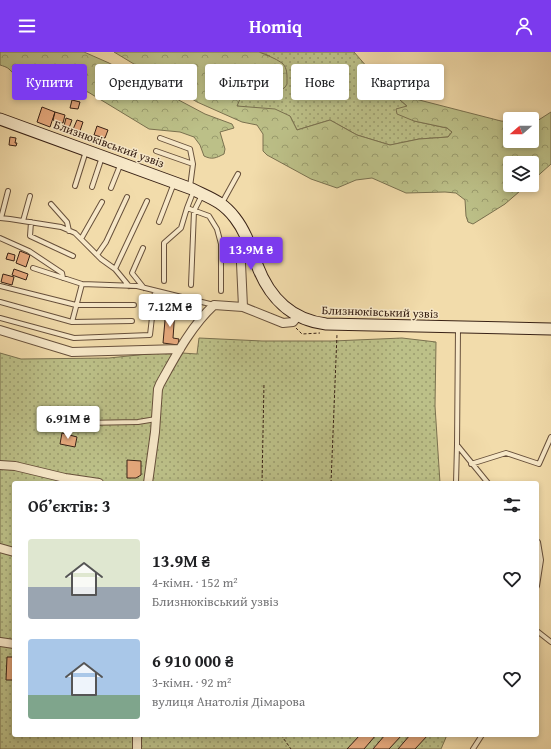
<!DOCTYPE html>
<html lang="uk">
<head>
<meta charset="utf-8">
<style>
	:root { --surface:#fff; --page:#f6f6f6; --text:#202124; --muted:#757577; --accent:#7c3aed }
	body { margin:0; font-family:"Gentium Book Plus",serif; background:var(--page); color:var(--text); height:100vh; display:flex; flex-direction:column; font-size:15px; white-space:nowrap }
	* { box-sizing:border-box; margin:0 }
	p { font-size:13px; color:var(--muted) }
	.icon { flex:none; width:22px; height:22px; fill:none; stroke:currentColor; stroke-width:2; stroke-linecap:round; stroke-linejoin:round }
	.map { position:relative; flex:1; overflow:hidden }
	.panel { position:absolute; left:12px; top:429px; width:527px; height:256px; display:flex; flex-direction:column; background:var(--surface); border-radius:4px; box-shadow:0 2px 6px #0003 }
	.panel>* { flex:none }
	.top-card { position:absolute; left:12px; top:12px; width:527px; height:36px; display:flex; gap:8px }
	.needle { width:26px; rotate:250deg }
	.buttons { position:absolute; left:503px; top:60px; display:grid; gap:8px }
	.buttons a { display:grid; place-items:center; width:36px; height:36px; border-radius:4px; background:var(--surface); box-shadow:0 2px 6px #0003; font-size:20px }
	.price { position:absolute; translate:-50% -34px; padding:0 9px; border-radius:4px; background:#fff; color:#222; font-size:13px; line-height:26px; filter:drop-shadow(0 1px 2px #0008) }
	.price::after { content:''; position:absolute; left:50%; top:24px; width:12px; height:9px; margin-left:-6px; background:inherit; clip-path:polygon(0 0,100% 0,50% 100%) }
	.price.on { background:var(--accent); color:#fff }
	ul { padding:0; list-style:none }
	li { display:flex; align-items:center; gap:12px; height:100px; padding:0 16px }
	li span { display:grid; place-items:center; flex:none; width:112px; height:80px; border-radius:4px; color:#555 }
	li>.icon { margin-inline-start:auto }
	span .icon { width:48px; height:48px; fill:#fffc; stroke-width:1 }
	li b { font-size:17px }
	h2 { display:flex; justify-content:space-between; align-items:center; height:48px; padding:0 16px; font-size:17px }
	.chip { padding:0 14px; border-radius:4px; background:var(--surface); box-shadow:0 2px 6px #0003; font-size:14px; line-height:36px }
	.chip.on { background:var(--accent); color:#fff }
	header { display:flex; justify-content:space-between; align-items:center; height:52px; padding:0 16px; background:var(--accent); color:#fff; font-size:18px; font-weight:800 }
	.map>svg:first-child { display:block }
</style>
</head>
<body>
<header><svg class="icon" aria-label="menu" viewBox="0 0 24 24"><path d="M4 6h16M4 12h16M4 18h16"/></svg>Homiq<svg class="icon" aria-label="person" viewBox="0 0 24 24"><circle cx="12" cy="8" r="4"/><path d="M4 21q1-7 8-7t8 7"/></svg></header>
<div class="map">
<svg width="551" height="697" viewBox="0 0 551 697">
	<defs>
		<pattern id="grass-dots" width="8" height="8" patternUnits="userSpaceOnUse"><rect width="8" height="8" fill="#bcc088"/><path d="M2 2h.1M6 6h.1" fill="none" stroke="#9a9c6e" stroke-width="1.8" stroke-linecap="round"/></pattern>
		<pattern id="forest-crowns" width="20" height="18" patternUnits="userSpaceOnUse"><rect width="20" height="18" fill="#bcc088"/><path d="M2 6a3 3 0 1 1 6 0M12 15a3 3 0 1 1 6 0" fill="none" stroke="#9a9c6e"/></pattern>
	</defs>
	<rect width="100%" height="100%" fill="#f2dcab"/>
	<filter id="stains"><feTurbulence type="fractalNoise" baseFrequency=".005" numOctaves="4"/><feColorMatrix values="0 0 0 0 .2 0 0 0 0 .09 0 0 0 0 .02 0 0 0 .5 -.17"/></filter>
	<radialGradient id="worn" r=".72"><stop offset=".6" stop-color="#630" stop-opacity="0"/><stop offset="1" stop-color="#630" stop-opacity=".3"/></radialGradient>
	<path fill="url(#grass-dots)" stroke="#7a714f" d="M259 0H354L375 24 392 41 407 54 414 69 447 76 452 80 448 85 419 87 390 93 357 83 330 68 297 78 290 64 236 54 247 30 261 38 270 4Z
		M199 286 262 289H333L402 286 436 290 435 354 440 431H14V683H447L441 697H0V301L21 307 109 306 167 300 197 302Z"/>
	<path fill="url(#forest-crowns)" stroke="#7a714f" d="M0 0H84L109 11 205 62 232 72 234 76 220 80 225 97 224 102C216 106 212 108 204 104L200 93 194 85 180 80 149 77 88 40 60 34 40 39 31 44C17 41 19 25 9 17 7 15 3 14 0 13Z
		M114 0H259C266 3 275 6 282 11 286 14 287 20 287 25 287 27 287 29 287 32 284 41 268 40 261 38 256 36 251 33 247 31L237 54 275 57 290 64 297 78 330 68 357 83 390 93 419 87 448 85 452 80 447 76 414 69 397 62 396 57 407 54 392 41 501 69 510 70V89H532V71L537 69 551 60V112L532 129V111H510V133H527L505 152 473 172 468 170 466 164 465 148 456 141 445 140 406 141 372 126 356 128 337 136 311 127 267 103 263 99V82L257 73 242 70 197 50Z"/>
	<path fill="#e6a97d" stroke="#392216" d="M72 48 80 50 78 57 70 56Z
		M42 55 55 60 50 75 37 70Z
		M55 60 65 63 63 71 53 68Z
		M66 66 72 68 69 76 64 74Z
		M77 68 83 70 78 85 71 82Z
		M97 74 108 78 105 86 94 83Z
		M10 85 16 86 15 91H17L16 94 9 93Z
		M20 199 30 203 26 215 16 211Z
		M8 201 15 203 14 209 6 207Z
		M14 217 28 222 26 228 12 223Z
		M3 222 14 225 12 233 1 230Z
		M166 257 175 258 173 286 179 287 178 293 163 291Z
		M62 381 77 385 75 395 60 392Z
		M127 408 141 409V423L136 426H127Z
		M7 605H14V628H6Z
		M360 683H376L364 697H347Z
		M385 683H402L389 697H373Z
		M410 683H428L415 697H398Z"/>
	<g fill="none" stroke-linecap="round" stroke-linejoin="round">
		<defs>
			<path id="lane" d="M160 86 190 97 193 112 190 135
				M156 99 193 112
				M75 134 86 99
				M92 135 102 105
				M111 136 121 111
				M194 138 187 156 209 164 217 177 221 192V239
				M222 151 238 122
				M51 152 67 170 69 179
				M0 166 10 167 61 175 75 181 101 207 115 217 129 234
				M1 166 8 139
				M23 169 30 144
				M31 170 30 184 73 204
				M159 170 174 131
				M0 186 29 199 62 221 63 226
				M81 187 102 150
				M143 196 132 221 144 236
				M97 203 106 190 127 145
				M33 216 82 232 137 234 214 253
				M115 217 147 149
				M164 229V191L181 176 187 156
				M191 233 194 159 202 143
				M0 234 76 253H134
				M0 250 72 270 132 269
				M0 266 74 286 150 283 155 239
				M72 270 82 232
				M458 277 457 393 488 431
				M64 367 83 371 138 370 156 367
				M471 412 506 401 539 412 551 385
				M456 431 457 393
				M537 489 538 490 541 508 537 534
				M537 579 551 590
				M473 697 482 683"/>
			<path id="street" d="M243 255 241 211V195L245 182
				M0 278 72 300 180 297
				M0 413 15 414 65 426 99 431
				M148 431 155 380 158 337 160 332C175 305 191 274 214 253L243 255 283 271 293 270 298 264
				M0 496 14 500
				M0 590 14 592
				M137 697V683"/>
			<path id="secondary" d="M0 67 192 137C210 146 222 149 235 166 246 180 251 197 257 213 269 245 291 268 326 272L551 277"/>
		</defs>
		<use href="#lane" stroke="#67503b" stroke-width="6"/>
		<use href="#street" stroke="#67503b" stroke-width="10"/>
		<use href="#secondary" stroke="#392216" stroke-width="13"/>
		<path stroke="#392216" stroke-width="1" stroke-dasharray="3 2" stroke-linecap="butt" d="M296 276 302 282 320 281
			M262 431 264 331
			M331 431 337 282
			M281 683 291 697"/>
		<use href="#lane" stroke="#f7e8c8" stroke-width="4"/>
		<use href="#street" stroke="#f7e8c8" stroke-width="8"/>
		<use href="#secondary" stroke="#f7e8c8" stroke-width="11"/>
	</g>
	<g text-anchor="middle" stroke-width="3" stroke-linejoin="round" paint-order="stroke">
		<g font-size="12" fill="#392216" stroke="#f7e8c8">
			<text transform="translate(109 92) rotate(20)" y="4">Близнюківський узвіз</text>
			<text transform="translate(380 260) rotate(2)" y="4">Близнюківський узвіз</text>
		</g>
	</g>
	<rect width="100%" height="100%" filter="url(#stains)"/>
	<rect width="100%" height="100%" fill="url(#worn)"/>
</svg>
<div class="buttons">
<a><svg class="needle" viewBox="-14 -14 28 28"><path d="M0-13l5 13h-10z" fill="#e53935"/><path d="M0 13l5-13h-10z" fill="#757577"/></svg></a>
<a><svg class="icon" aria-label="layers" viewBox="0 0 24 24"><path d="M12 4l9 5-9 5-9-5zM3 14l9 5 9-5"/></svg></a>
</div>
<b class="price on" style="left:251px;top:219px">13.9M ₴</b>
<b class="price" style="left:170px;top:276px">7.12M ₴</b>
<b class="price" style="left:68px;top:388px">6.91M ₴</b>
<div class="top-card">
<a class="chip on">Купити</a>
<a class="chip">Орендувати</a>
<a class="chip">Фільтри</a>
<a class="chip">Нове</a>
<a class="chip">Квартира</a>
</div>
<section class="panel">
<h2>Об’єктів: 3<svg class="icon" aria-label="filters" viewBox="0 0 24 24"><path d="M4 7h16M4 17h16"/><circle cx="9" cy="7" r="2"/><circle cx="15" cy="17" r="2"/></svg></h2>
<ul>
<li><span style="background:linear-gradient(#dfe7d0 60%,#9aa5b1 0)"><svg class="icon" aria-label="home" viewBox="0 0 24 24"><path d="M3 11l9-7 9 7M6 9v11h12V9"/></svg></span><div><b>13.9M ₴</b><p>4-кімн. · 152 m²</p><p>Близнюківський узвіз</p></div><svg class="icon" aria-label="heart" viewBox="0 0 24 24"><path d="M12 20l-8-8c-3-5 5-10 8-4 3-6 11-1 8 4z"/></svg></li>
<li><span style="background:linear-gradient(#a9c7e8 70%,#7fa58c 0)"><svg class="icon" aria-label="home" viewBox="0 0 24 24"><path d="M3 11l9-7 9 7M6 9v11h12V9"/></svg></span><div><b>6 910 000 ₴</b><p>3-кімн. · 92 m²</p><p>вулиця Анатолія Дімарова</p></div><svg class="icon" aria-label="heart" viewBox="0 0 24 24"><path d="M12 20l-8-8c-3-5 5-10 8-4 3-6 11-1 8 4z"/></svg></li>
</ul>
</section>
</div>
</body>
</html>
